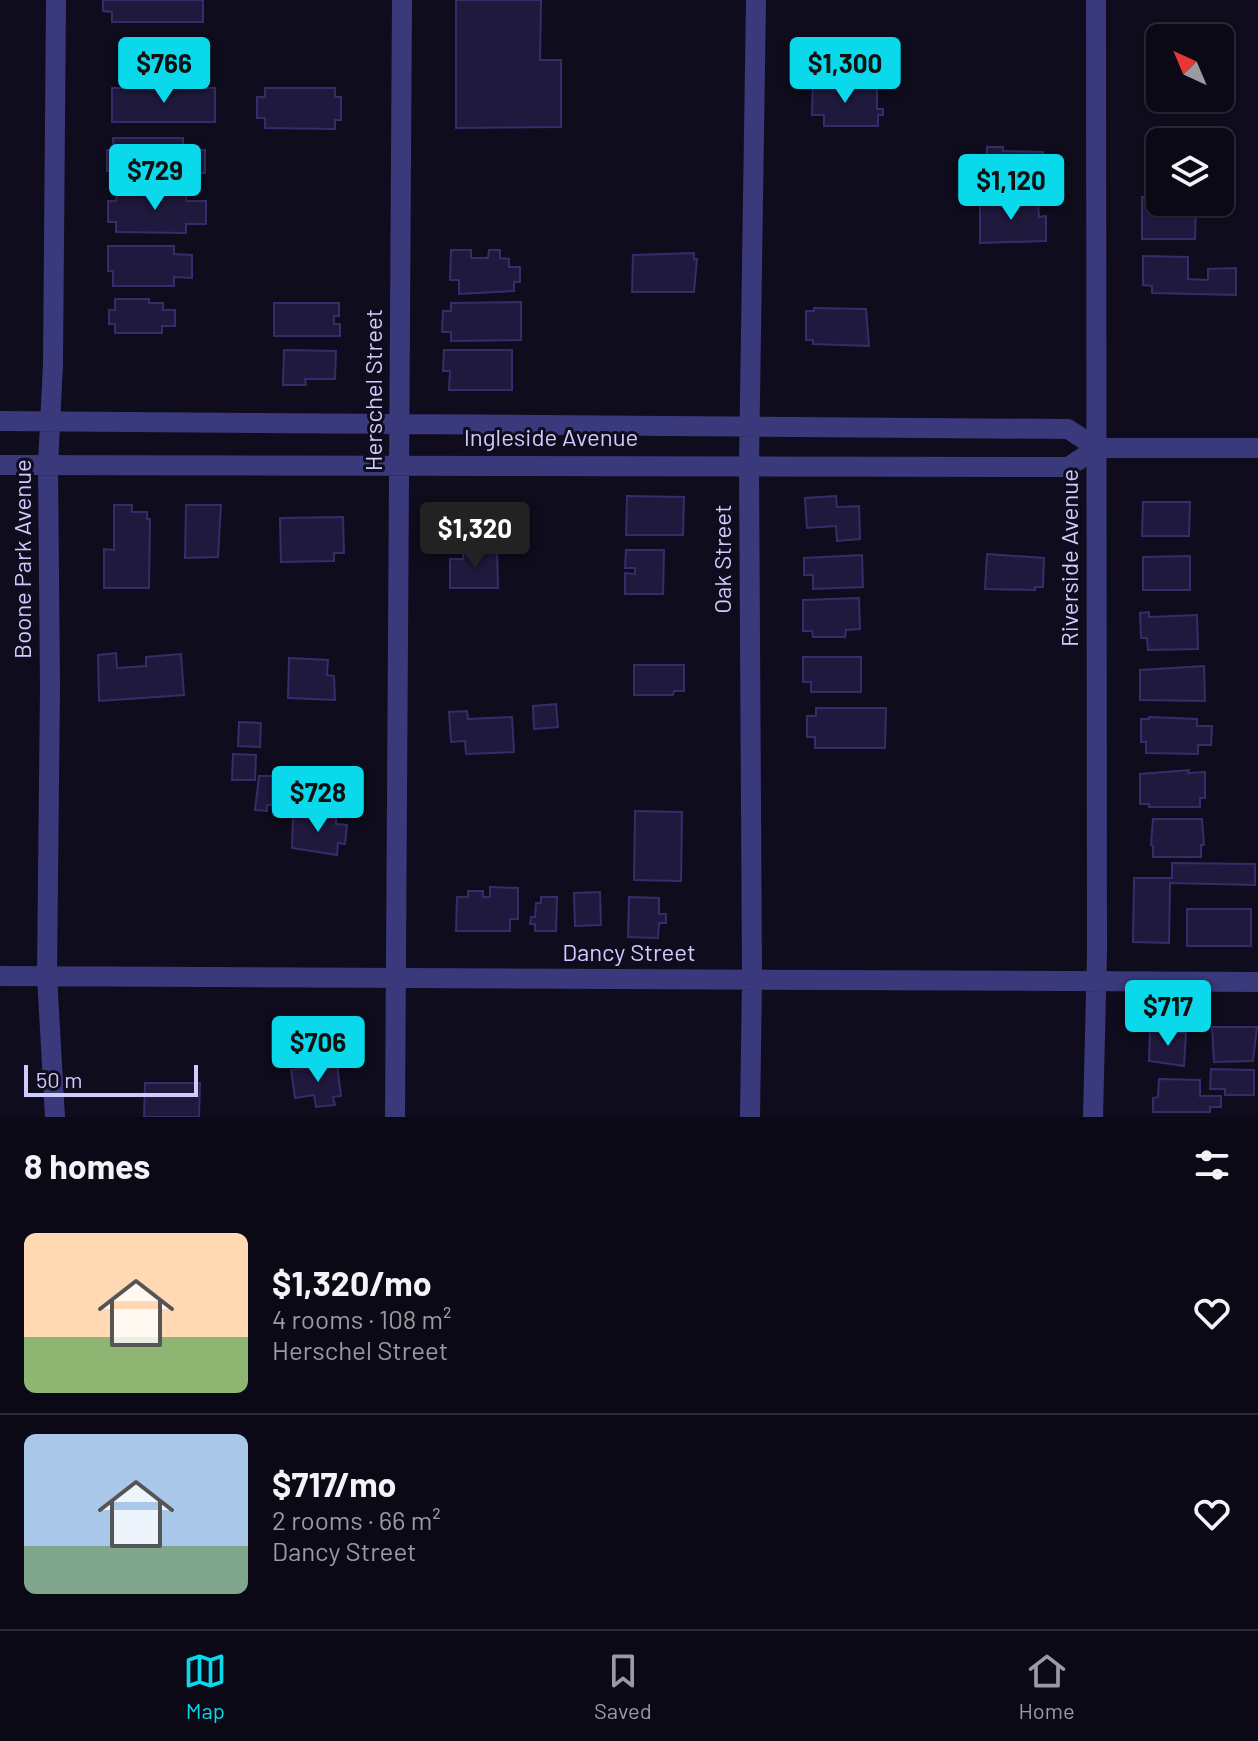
<!DOCTYPE html>
<html lang="en">
<head>
<meta charset="utf-8">
<style>
	:root { --surface:#0b0916; --page:#191723; --text:#f1f3f6; --muted:#9a9aa1; --line:#2b2a35; --accent:#09d9eb }
	body { margin:0; font-family:Barlow,sans-serif; background:var(--page); color:var(--text); height:100vh; display:flex; flex-direction:column; font-size:30px; white-space:nowrap }
	* { box-sizing:border-box; margin:0 }
	p { font-size:26px; color:var(--muted) }
	.icon { flex:none; width:44px; height:44px; fill:none; stroke:currentColor; stroke-width:2; stroke-linecap:round; stroke-linejoin:round }
	.map { position:relative; height:1117px; overflow:hidden }
	.details { display:flex; flex-direction:column; background:var(--surface); flex:1 }
	.details>* { flex:none }
	.needle { width:52px; rotate:316deg }
	.fabs { position:absolute; left:1146px; top:24px; display:grid; gap:16px }
	.fabs a { display:grid; place-items:center; width:88px; height:88px; border-radius:12px; background:var(--surface); box-shadow:0 2px 6px #0004,0 0 0 2px var(--line); font-size:40px }
	.scale { position:absolute; left:24px; bottom:20px; width:174px; box-sizing:border-box; padding-left:8px; border:4px solid #d0cbfd; border-top:0; font-size:22px; line-height:28px; white-space:nowrap; color:#d0cbfd; -webkit-text-stroke:6px #0f0c1d; paint-order:stroke }
	.price { position:absolute; translate:-50% -68px; padding:0 18px; border-radius:8px; background:var(--accent); color:#111; font-size:26px; line-height:52px; filter:drop-shadow(0 2px 4px #0008) }
	.price::after { content:''; position:absolute; left:50%; top:48px; width:24px; height:18px; margin-left:-12px; background:inherit; clip-path:polygon(0 0,100% 0,50% 100%) }
	.price.selected { background:#222; color:#fff }
	ul { padding:0; list-style:none }
	li { display:flex; align-items:center; gap:24px; height:200px; padding:0 24px }
	li+li { border-top:2px solid var(--line) }
	li span { display:grid; place-items:center; flex:none; width:224px; height:160px; border-radius:12px; color:#555 }
	li>.icon { margin-inline-start:auto }
	span .icon { width:96px; height:96px; fill:#fffc; stroke-width:1 }
	li b { font-size:34px }
	h2 { display:flex; justify-content:space-between; align-items:center; height:96px; padding:0 24px; font-size:34px }
	.dock { display:flex; justify-content:space-around; align-items:center; height:112px; border-top:2px solid var(--line); background:var(--surface); font-size:22px; color:var(--muted) }
	.dock a { display:grid; justify-items:center; gap:4px }
	.dock .selected { color:var(--accent) }
	.map>svg:first-child { display:block }
</style>
</head>
<body>
<div class="map">
<svg width="1258" height="1117" viewBox="0 0 1258 1117">
	<rect width="100%" height="100%" fill="#0f0c1d"/>
	<path fill="#20193e" stroke="#372c69" stroke-width="2" d="M103 0H203V22H112V12L103 11Z
		M456 0H541L540 60H561V127L456 128Z
		M813 81 846 82V88H877V109H883V115H878V126H824V115H812Z
		M112 88H215V122H112Z
		M265 88H335V97H341V120H335V129L265 128V118H257V97H265Z
		M113 138H183V150H205V173H183V182L113 181V171H107V150H114Z
		M987 147H1003V151L1043 152V164H1049V173H1043V187L986 186Z
		M117 192 187 193 186 201H206V224H186V233L116 232V222H108V201H116Z
		M1142 197H1160L1161 206H1196L1195 239H1142Z
		M980 201H1038L1039 217 1046 216V241L980 243Z
		M108 246H174V254L192 255V278L174 277V286H113V271H108Z
		M451 250H471V258H488L489 250H500V258L509 259V267H520V282H514V291L459 294V280H450Z
		M694 253V259H697L694 292H632L633 255Z
		M1143 256 1188 257V279L1208 280V269L1236 268V295L1152 293V286L1143 285Z
		M115 299H149V303H163V310H175V326H162V333H115V324H109V310H115Z
		M521 302V340L451 341V332H442L443 311H451V303Z
		M274 303H339V316H334V324H340V336H274Z
		M814 308 866 309 869 346 813 344V340H806V311H814Z
		M284 350 336 351 335 379H305L306 385H283Z
		M444 350H512V390H449L450 371H443Z
		M627 496 684 497 683 535H626Z
		M836 496 837 507 859 506 860 539 837 541 836 526 807 528 805 498Z
		M1143 502H1190L1189 536H1142Z
		M450 503H499V532L466 531V526H449Z
		M114 505H132V512H147V519H150L149 588H104V549L114 550Z
		M186 505H221L218 557 185 558Z
		M343 517 344 553H334V561L281 562 280 518Z
		M497 549 498 588H450V559H463V550Z
		M626 550H664L663 594H625V573L635 574V568H625Z
		M987 554 1044 558 1043 587H1035V590L985 589Z
		M862 555 863 587 813 589V575H804V558Z
		M1190 556V590H1143V557Z
		M859 598 860 629 846 630 845 637H813L812 631H803V600Z
		M1149 612V617L1197 615 1198 649 1148 650 1147 638H1141L1140 613Z
		M116 653 117 668 146 666V657L181 654 184 695 99 701 98 655Z
		M803 657H861V692H811V682H803Z
		M289 658 328 660 327 675 334 676 335 700 288 698Z
		M634 665H684V691H674L673 695H634Z
		M1204 666 1205 701 1140 700V670Z
		M556 704 558 727 534 729 533 706Z
		M816 708H886L885 748H815V737H807V716H816Z
		M467 711 468 719 512 717 514 752 466 754 465 741 451 742 449 712Z
		M1149 717 1197 719V726H1212L1211 745H1198V754L1146 753V742H1141V719H1149Z
		M239 722 261 723 260 747 238 746Z
		M233 754 256 755 255 780H232Z
		M281 767 342 770 340 789H345V805L286 804 267 805V811L255 810 259 776H280Z
		M1189 770 1188 773 1205 772V798H1200V807H1149V804H1140V774Z
		M635 811 682 812 681 881 634 880Z
		M293 816 336 818V824L347 825 345 844 338 843 337 855 292 848Z
		M1153 819H1202L1204 845H1201V857H1153V846L1151 845Z
		M1172 863 1255 864V885L1170 883 1169 943 1133 942 1134 878H1172Z
		M490 887 518 888V919H510V931H456L457 897H468V891H483V897H490Z
		M600 892 601 925 575 926 574 893Z
		M541 897H557L556 931H535V924H530L531 917H535L536 903H541Z
		M629 897 659 898V914H666V923H659L658 938 628 937Z
		M1187 909H1251V946H1187Z
		M338 1018 340 1054 301 1056 300 1036 286 1037 285 1020Z
		M1212 1027H1257L1253 1061 1214 1062Z
		M1150 1031 1186 1033 1184 1066 1149 1061Z
		M337 1064 341 1096 333 1097 335 1105 316 1107 314 1095 295 1098 291 1070Z
		M1211 1069 1254 1070V1095H1225V1089H1210Z
		M1159 1079 1200 1080V1096H1221V1107H1210V1112H1153V1098L1158 1097Z
		M145 1083H200L199 1117H144Z"/>
	<g fill="none" stroke-linecap="round" stroke-linejoin="round">
		<path stroke="#3a397b" stroke-width="20" d="M0 421 1068 429 1097 448H1258
			M0 465 1068 467 1097 448
			M0 976 1258 982
			M55 1117 47 976 50 686 48 465 53 364 56 0
			M395 1117 402 0
			M750 1117 752 979 749 465 756 0
			M1093 1117 1097 953 1096 0"/>
	</g>
	<g text-anchor="middle" stroke-width="6" stroke-linejoin="round" paint-order="stroke">
		<g font-size="24" fill="#d0cbfd" stroke="#0f0c1d">
			<text transform="translate(374 390) rotate(-90)" y="8">Herschel Street</text>
			<text x="551" y="446">Ingleside Avenue</text>
			<text transform="translate(1070 558) rotate(-90)" y="8">Riverside Avenue</text>
			<text transform="translate(23 559) rotate(-90)" y="8">Boone Park Avenue</text>
			<text transform="translate(723 559) rotate(-90)" y="8">Oak Street</text>
			<text x="629" y="961">Dancy Street</text>
		</g>
	</g>
</svg>
<div class="fabs">
<a><svg class="needle" viewBox="-14 -14 28 28"><path d="M0-13l5 13h-10z" fill="#e53935"/><path d="M0 13l5-13h-10z" fill="#9a9aa1"/></svg></a>
<a><svg class="icon" aria-label="layers" viewBox="0 0 24 24"><path d="M12 4l9 5-9 5-9-5zM3 14l9 5 9-5"/></svg></a>
</div>
<div class="scale">50 m</div>
<b class="price" style="left:164px;top:105px">$766</b>
<b class="price" style="left:845px;top:105px">$1,300</b>
<b class="price" style="left:155px;top:212px">$729</b>
<b class="price" style="left:1011px;top:222px">$1,120</b>
<b class="price selected" style="left:475px;top:570px">$1,320</b>
<b class="price" style="left:318px;top:834px">$728</b>
<b class="price" style="left:1168px;top:1048px">$717</b>
<b class="price" style="left:318px;top:1084px">$706</b>
</div>
<section class="details">
<h2>8 homes<svg class="icon" aria-label="filters" viewBox="0 0 24 24"><path d="M4 7h16M4 17h16"/><circle cx="9" cy="7" r="2"/><circle cx="15" cy="17" r="2"/></svg></h2>
<ul>
<li><span style="background:linear-gradient(#ffd9b3 65%,#8fb573 0)"><svg class="icon" aria-label="home" viewBox="0 0 24 24"><path d="M3 11l9-7 9 7M6 9v11h12V9"/></svg></span><div><b>$1,320/mo</b><p>4 rooms · 108 m²</p><p>Herschel Street</p></div><svg class="icon" aria-label="heart" viewBox="0 0 24 24"><path d="M12 20l-8-8c-3-5 5-10 8-4 3-6 11-1 8 4z"/></svg></li>
<li><span style="background:linear-gradient(#a9c7e8 70%,#7fa58c 0)"><svg class="icon" aria-label="home" viewBox="0 0 24 24"><path d="M3 11l9-7 9 7M6 9v11h12V9"/></svg></span><div><b>$717/mo</b><p>2 rooms · 66 m²</p><p>Dancy Street</p></div><svg class="icon" aria-label="heart" viewBox="0 0 24 24"><path d="M12 20l-8-8c-3-5 5-10 8-4 3-6 11-1 8 4z"/></svg></li>
</ul>
</section>
<nav class="dock">
<a class="selected"><svg class="icon" aria-label="map" viewBox="0 0 24 24"><path d="M3 6l6-2 6 2 6-2v14l-6 2-6-2-6 2zM9 4v14M15 6v14"/></svg>Map</a>
<a><svg class="icon" aria-label="saved" viewBox="0 0 24 24"><path d="M7 4h10v16l-5-4-5 4z"/></svg>Saved</a>
<a><svg class="icon" aria-label="home" viewBox="0 0 24 24"><path d="M3 11l9-7 9 7M6 9v11h12V9"/></svg>Home</a>
</nav>
</body>
</html>
